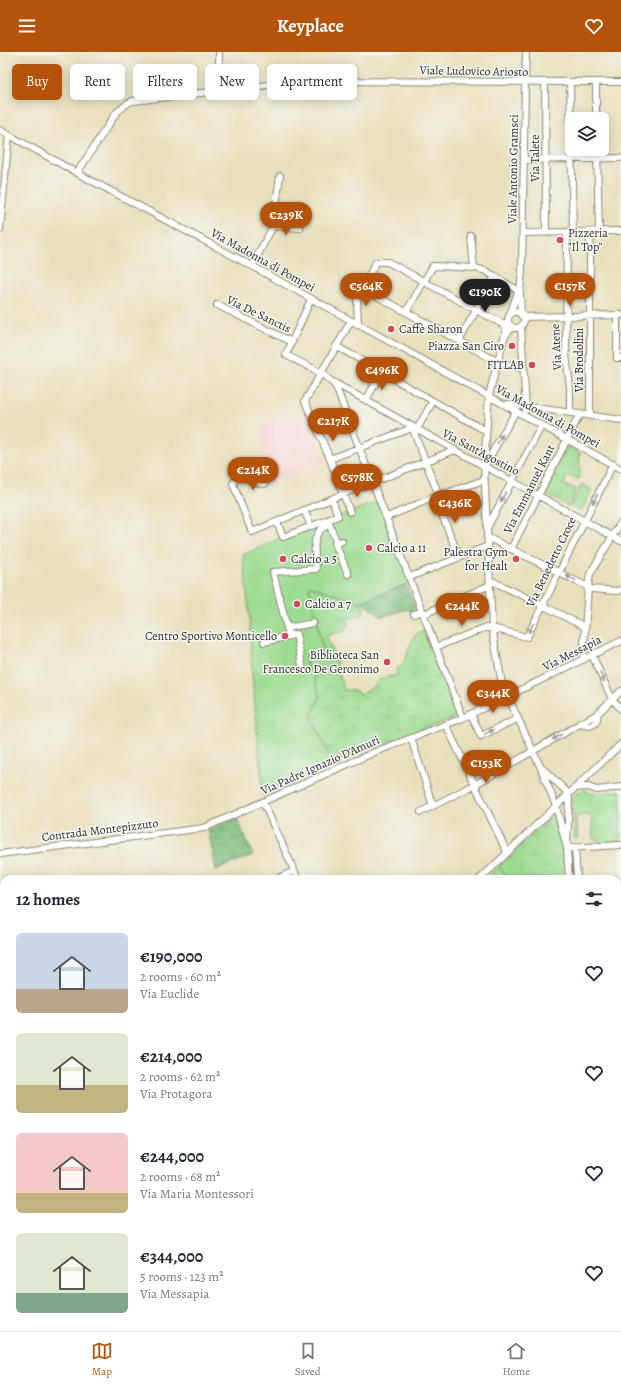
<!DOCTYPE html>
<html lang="en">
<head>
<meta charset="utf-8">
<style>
	:root { --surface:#fff; --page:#f2f2f3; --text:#1f2937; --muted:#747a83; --line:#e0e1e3; --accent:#b45309 }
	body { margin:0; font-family:Alegreya,serif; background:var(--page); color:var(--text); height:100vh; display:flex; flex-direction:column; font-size:15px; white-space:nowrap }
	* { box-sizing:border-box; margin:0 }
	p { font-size:13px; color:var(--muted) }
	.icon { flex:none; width:22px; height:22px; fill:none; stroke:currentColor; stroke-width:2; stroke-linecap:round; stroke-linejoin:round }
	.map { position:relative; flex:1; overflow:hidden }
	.side { position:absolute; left:0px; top:823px; width:621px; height:456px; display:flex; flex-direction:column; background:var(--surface); border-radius:12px 12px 0 0; box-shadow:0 2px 10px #0003 }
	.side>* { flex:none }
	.top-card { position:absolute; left:12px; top:12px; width:400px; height:36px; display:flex; gap:8px }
	.tools { position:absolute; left:565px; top:60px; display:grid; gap:8px }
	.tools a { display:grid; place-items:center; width:44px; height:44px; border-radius:6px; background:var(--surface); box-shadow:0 2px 10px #0003; font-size:20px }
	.price { position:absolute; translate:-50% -34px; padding:0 9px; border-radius:14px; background:var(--accent); color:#fff; font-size:13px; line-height:26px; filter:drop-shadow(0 1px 2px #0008) }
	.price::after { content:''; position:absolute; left:50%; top:24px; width:12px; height:9px; margin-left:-6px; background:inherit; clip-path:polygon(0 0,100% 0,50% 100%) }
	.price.on { background:#222; color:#fff }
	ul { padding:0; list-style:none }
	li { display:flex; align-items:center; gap:12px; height:100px; padding:0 16px }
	li span { display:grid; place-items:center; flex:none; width:112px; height:80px; border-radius:6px; color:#555 }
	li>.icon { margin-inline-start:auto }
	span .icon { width:48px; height:48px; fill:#fffc; stroke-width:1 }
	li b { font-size:17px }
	h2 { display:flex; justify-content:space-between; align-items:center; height:48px; padding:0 16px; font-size:17px }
	.chip { padding:0 14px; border-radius:6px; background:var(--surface); box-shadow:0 2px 10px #0003; font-size:14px; line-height:36px }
	.chip.on { background:var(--accent); color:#fff }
	header { display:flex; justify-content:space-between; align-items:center; height:52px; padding:0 16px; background:var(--accent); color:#fff; font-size:18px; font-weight:700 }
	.menu { display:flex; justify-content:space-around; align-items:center; height:56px; border-top:1px solid var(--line); background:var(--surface); font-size:11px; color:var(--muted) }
	.menu a { display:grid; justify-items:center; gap:2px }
	.menu .on { color:var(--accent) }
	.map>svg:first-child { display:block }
</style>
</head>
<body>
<header><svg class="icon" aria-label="menu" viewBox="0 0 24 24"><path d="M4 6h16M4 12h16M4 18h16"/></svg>Keyplace<svg class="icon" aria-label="heart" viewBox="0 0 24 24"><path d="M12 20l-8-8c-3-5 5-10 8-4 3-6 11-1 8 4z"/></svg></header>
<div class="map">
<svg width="621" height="1279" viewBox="0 0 621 1279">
	<defs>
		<pattern id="grass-tufts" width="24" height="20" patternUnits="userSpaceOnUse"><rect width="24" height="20" fill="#9ddc91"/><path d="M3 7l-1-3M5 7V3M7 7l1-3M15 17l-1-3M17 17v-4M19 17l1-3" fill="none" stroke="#87bd7d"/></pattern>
		<pattern id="forest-crowns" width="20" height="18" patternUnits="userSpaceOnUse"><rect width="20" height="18" fill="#7ebc7b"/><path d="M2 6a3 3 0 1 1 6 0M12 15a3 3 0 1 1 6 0" fill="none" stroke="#679965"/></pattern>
	</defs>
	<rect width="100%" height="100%" fill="#f6f6f2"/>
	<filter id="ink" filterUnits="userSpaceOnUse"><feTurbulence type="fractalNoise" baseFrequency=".025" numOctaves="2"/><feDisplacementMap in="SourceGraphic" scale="8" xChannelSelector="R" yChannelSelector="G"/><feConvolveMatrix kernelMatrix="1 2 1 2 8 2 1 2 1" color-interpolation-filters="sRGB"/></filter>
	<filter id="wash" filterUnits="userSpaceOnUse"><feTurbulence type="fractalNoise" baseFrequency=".012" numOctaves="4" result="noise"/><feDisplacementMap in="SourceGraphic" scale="16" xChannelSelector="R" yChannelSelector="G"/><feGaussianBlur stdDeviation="0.9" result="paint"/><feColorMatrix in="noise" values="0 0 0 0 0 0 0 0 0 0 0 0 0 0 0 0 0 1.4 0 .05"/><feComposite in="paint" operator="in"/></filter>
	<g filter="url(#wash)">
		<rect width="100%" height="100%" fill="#e8e0bc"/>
		<path fill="#f7cfd2" d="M307 364 326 410 265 435 260 380 271 368Z"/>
		<path fill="url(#grass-tufts)" stroke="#64845e" d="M568 394 580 401C578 411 581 419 579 427L566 424 564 433 576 437 569 455 544 441Z
			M311 534 359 550V552L364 556 363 563 347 567 348 573 345 579 327 583 334 606H338L336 611 344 638H353L362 642 371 636 381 626 397 623 396 617C412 609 405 585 423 578L454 656 456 663 454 666 333 711 311 665 320 645 307 618 305 604 323 599 309 535Z
			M554 762 561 792 564 827H508L499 814Z
			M0 907 4 911V977L0 978Z
			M621 925V961L617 962V926Z
			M403 1275H479H475V1279H405Z"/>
		<path fill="url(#forest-crowns)" stroke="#547453" d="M406 533 415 555 412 560 407 557 381 565 369 555 359 550Z
			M237 766 253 803 216 818 208 778Z"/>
		<path fill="#9ddc91" stroke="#64845e" d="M582 432 592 438 581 459 571 454Z
			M380 449 412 530 359 550 311 534 309 535 323 599 305 604 307 618H312L320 645 311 665 333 711 263 743 252 622 250 570 243 503 283 485Z
			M585 737 591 742 621 739V789L598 791 597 787H593L592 767 588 763 576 764 578 786 575 787 571 745Z
			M499 814 508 827H486Z"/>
	</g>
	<g filter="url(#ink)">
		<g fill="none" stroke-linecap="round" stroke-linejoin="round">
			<defs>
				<path id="minor" d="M219 0V40
					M570 30 573 180
					M596 30V67
					M545 31 546 181
					M0 78 77 121 252 214 621 417
					M597 97 599 179
					M524 108 621 106
					M77 121 116 61 128 51 133 49 303 29 621 30
					M273 174 300 176
					M0 177 9 83
					M567 180 566 302 570 336V361
					M523 181 621 179
					M471 184 474 216
					M252 214 273 174 280 124
					M362 236 498 310 524 317
					M311 247 286 303C303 312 325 320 336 335L463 666
					M217 253 292 290
					M406 260 433 214 476 216 486 219 519 239
					M508 268a8 8 0 1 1 16 0a8 8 0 1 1-16 0Z
					M510 262 518 240
					M521 263 520 240 522 218 525 30 526 0
					M617 263V306H621
					M523 265 621 263
					M507 271 504 286 510 277 513 276
					M358 273 357 246 376 210H388L506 274
					M521 274 526 358
					M504 286 489 343 484 414 492 576 502 632 540 714 556 754 567 796
					M459 289 495 224
					M336 294 486 379
					M333 330 417 377 621 489
					M366 348 382 320
					M508 352 621 368
					M590 364V180
					M412 375 439 444
					M417 377 433 349
					M330 407 412 376
					M485 413 516 359
					M265 432C255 432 246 423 236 426L233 432 252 480 343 442 455 398
					M435 445 459 505
					M304 458 311 474
					M350 460 330 407 305 349 351 269
					M387 465 435 445 484 428
					M328 469 337 491 342 489
					M277 470 283 485 338 464 332 447
					M487 476 542 373
					M487 485 592 537 616 539 621 538
					M337 491H335L348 522
					M511 497 580 362
					M410 525 488 494
					M490 528 542 553 585 575
					M414 562 423 559
					M424 562 490 533
					M287 576 313 571
					M264 590 289 584
					M436 595 484 576H492L527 585 613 412
					M592 603 612 647 621 657
					M583 608 588 535 590 522 621 470
					M303 618 296 582 289 584 273 520 316 517C316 498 308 483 329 472
					M471 662 481 684 517 667
					M580 671C589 677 599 673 597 662
					M446 673 507 800
					M411 686 433 754
					M543 717 569 742 567 796 569 827
					M575 736 588 735 597 738 621 735
					M263 750 298 827
					M421 760 476 732 597 662 621 639
					M575 795 577 827
					M567 796 621 793
					M0 802 204 776 375 700 463 666 621 589
					M276 827 294 819
					M480 827 621 692
					M617 846H621
					M617 875H621
					M617 904 621 903
					M617 987 621 986
					M0 995 4 1000
					M617 1016H621
					M617 1120H621
					M617 1219H621
					M0 1235 4 1234
					M55 1275V1279
					M358 1275 359 1279
					M399 1275 401 1279
					M502 1275V1279
					M551 1275V1279
					M597 1275V1279
					M574 1279 575 1275
					M584 1279V1275"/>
				<path id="major" d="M131 1279 132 1275"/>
			</defs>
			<use href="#minor" stroke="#8a8674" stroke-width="8"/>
			<use href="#major" stroke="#8a8674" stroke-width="8"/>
			<use href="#minor" stroke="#fff" stroke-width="6"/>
			<use href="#major" stroke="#edc569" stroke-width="7"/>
		</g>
		<defs><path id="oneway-solid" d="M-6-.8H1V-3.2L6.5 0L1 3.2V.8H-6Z"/></defs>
		<g fill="#a0a0a0">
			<use href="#oneway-solid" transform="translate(500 387) rotate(-60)"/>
			<use href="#oneway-solid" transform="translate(503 445) rotate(118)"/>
			<use href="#oneway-solid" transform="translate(595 447) rotate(117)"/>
			<use href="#oneway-solid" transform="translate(571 526) rotate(-154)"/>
			<use href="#oneway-solid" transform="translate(531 576) rotate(116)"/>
			<use href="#oneway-solid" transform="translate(602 625) rotate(66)"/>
			<use href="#oneway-solid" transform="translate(489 680) rotate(-26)"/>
			<use href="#oneway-solid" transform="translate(557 685) rotate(150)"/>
		</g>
	</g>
	<g fill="#d1495b" stroke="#f6f6f2" stroke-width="1.5">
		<circle cx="560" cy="188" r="4"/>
		<circle cx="391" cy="277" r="4"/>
		<circle cx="512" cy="294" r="4"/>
		<circle cx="532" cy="313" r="4"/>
		<circle cx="369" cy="496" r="4"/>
		<circle cx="283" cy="507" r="4"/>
		<circle cx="516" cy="507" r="4"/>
		<circle cx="297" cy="552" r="4"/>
		<circle cx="285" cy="584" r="4"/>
		<circle cx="387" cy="610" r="4"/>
	</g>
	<g text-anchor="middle" stroke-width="3" stroke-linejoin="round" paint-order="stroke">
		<g font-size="12" fill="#2b2b2b" stroke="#f6f6f2">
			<text transform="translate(474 19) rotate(1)" y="4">Viale Ludovico Ariosto</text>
			<text transform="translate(535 106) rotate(-90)" y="4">Via Talete</text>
			<text transform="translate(513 117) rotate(-89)" y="4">Viale Antonio Gramsci</text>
			<text transform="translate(263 208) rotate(29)" y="4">Via Madonna di Pompei</text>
			<text transform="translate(259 262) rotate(26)" y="4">Via De Sanctis</text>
			<text transform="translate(556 295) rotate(-93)" y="4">Via Atene</text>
			<text transform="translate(579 308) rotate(-90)" y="4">Via Brodolini</text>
			<text transform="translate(548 364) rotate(29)" y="4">Via Madonna di Pompei</text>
			<text transform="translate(481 400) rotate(28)" y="4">Via Sant'Agostino</text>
			<text transform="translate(529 437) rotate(-63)" y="4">Via Emmanuel Kant</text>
			<text transform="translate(551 510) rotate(-64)" y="4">Via Benedetto Croce</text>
			<text transform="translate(572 601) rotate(-27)" y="4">Via Messapia</text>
			<text transform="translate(320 713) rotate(-24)" y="4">Via Padre Ignazio D'Amuri</text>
			<text transform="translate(100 778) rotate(-7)" y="4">Contrada Montepizzuto</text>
		</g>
		<g font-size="12" fill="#2b2b2b" stroke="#f6f6f2" text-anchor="start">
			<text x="568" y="185">Pizzeria<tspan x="568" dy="14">"Il Top"</tspan></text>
			<text x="399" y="281">Caffè Sharon</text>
			<text x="504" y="298" text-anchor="end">Piazza San Ciro</text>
			<text x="524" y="317" text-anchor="end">FITLAB</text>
			<text x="377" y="500">Calcio a 11</text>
			<text x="508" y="504" text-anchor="end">Palestra Gym<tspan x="508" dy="14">for Healt</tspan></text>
			<text x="291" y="511">Calcio a 5</text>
			<text x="305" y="556">Calcio a 7</text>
			<text x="277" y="588" text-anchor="end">Centro Sportivo Monticello</text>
			<text x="379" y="607" text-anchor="end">Biblioteca San<tspan x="379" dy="14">Francesco De Geronimo</tspan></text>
		</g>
	</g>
</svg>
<div class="tools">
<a><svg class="icon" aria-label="layers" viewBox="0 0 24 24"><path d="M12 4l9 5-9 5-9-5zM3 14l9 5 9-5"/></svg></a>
</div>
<b class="price" style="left:286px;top:184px">€239K</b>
<b class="price" style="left:366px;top:255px">€564K</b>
<b class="price" style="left:570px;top:255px">€157K</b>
<b class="price on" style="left:485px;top:261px">€190K</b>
<b class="price" style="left:382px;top:339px">€496K</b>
<b class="price" style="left:333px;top:390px">€217K</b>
<b class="price" style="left:253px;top:439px">€214K</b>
<b class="price" style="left:357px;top:446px">€578K</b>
<b class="price" style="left:455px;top:472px">€436K</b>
<b class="price" style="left:462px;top:575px">€244K</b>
<b class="price" style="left:493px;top:662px">€344K</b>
<b class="price" style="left:486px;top:732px">€153K</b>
<div class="top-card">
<a class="chip on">Buy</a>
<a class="chip">Rent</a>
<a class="chip">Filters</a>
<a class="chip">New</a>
<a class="chip">Apartment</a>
</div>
<section class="side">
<h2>12 homes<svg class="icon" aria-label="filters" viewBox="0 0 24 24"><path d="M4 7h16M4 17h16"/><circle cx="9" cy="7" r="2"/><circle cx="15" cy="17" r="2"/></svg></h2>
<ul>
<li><span style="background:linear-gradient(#c9d6e8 70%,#b9a48a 0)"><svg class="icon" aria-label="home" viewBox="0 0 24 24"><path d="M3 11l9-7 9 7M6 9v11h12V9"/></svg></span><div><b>€190,000</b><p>2 rooms · 60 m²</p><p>Via Euclide</p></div><svg class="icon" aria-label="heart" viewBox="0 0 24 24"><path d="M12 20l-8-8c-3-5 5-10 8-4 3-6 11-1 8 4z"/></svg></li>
<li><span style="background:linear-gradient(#dfe7d0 65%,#c2b280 0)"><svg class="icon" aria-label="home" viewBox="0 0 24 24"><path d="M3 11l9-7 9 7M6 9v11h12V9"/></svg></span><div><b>€214,000</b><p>2 rooms · 62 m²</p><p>Via Protagora</p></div><svg class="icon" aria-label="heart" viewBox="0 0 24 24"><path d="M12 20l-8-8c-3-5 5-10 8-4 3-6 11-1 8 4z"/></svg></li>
<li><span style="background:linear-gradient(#f6c9c9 75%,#c2b280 0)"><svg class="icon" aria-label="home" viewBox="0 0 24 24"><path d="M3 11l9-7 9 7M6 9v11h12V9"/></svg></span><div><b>€244,000</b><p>2 rooms · 68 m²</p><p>Via Maria Montessori</p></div><svg class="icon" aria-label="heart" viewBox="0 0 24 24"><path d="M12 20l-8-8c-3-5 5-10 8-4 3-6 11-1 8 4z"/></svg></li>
<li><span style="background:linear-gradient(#dfe7d0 75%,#7fa58c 0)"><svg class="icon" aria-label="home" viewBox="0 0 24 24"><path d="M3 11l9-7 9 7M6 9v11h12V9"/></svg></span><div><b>€344,000</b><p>5 rooms · 123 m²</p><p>Via Messapia</p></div><svg class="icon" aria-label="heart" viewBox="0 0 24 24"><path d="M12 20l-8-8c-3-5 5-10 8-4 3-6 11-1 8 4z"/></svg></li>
</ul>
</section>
</div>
<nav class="menu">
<a class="on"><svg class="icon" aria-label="map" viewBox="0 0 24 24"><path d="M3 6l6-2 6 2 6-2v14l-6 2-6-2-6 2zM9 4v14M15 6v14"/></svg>Map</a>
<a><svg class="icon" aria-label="saved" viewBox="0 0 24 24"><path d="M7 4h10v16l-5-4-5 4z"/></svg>Saved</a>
<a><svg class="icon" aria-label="home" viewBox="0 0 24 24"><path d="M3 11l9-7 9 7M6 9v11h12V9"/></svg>Home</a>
</nav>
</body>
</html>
